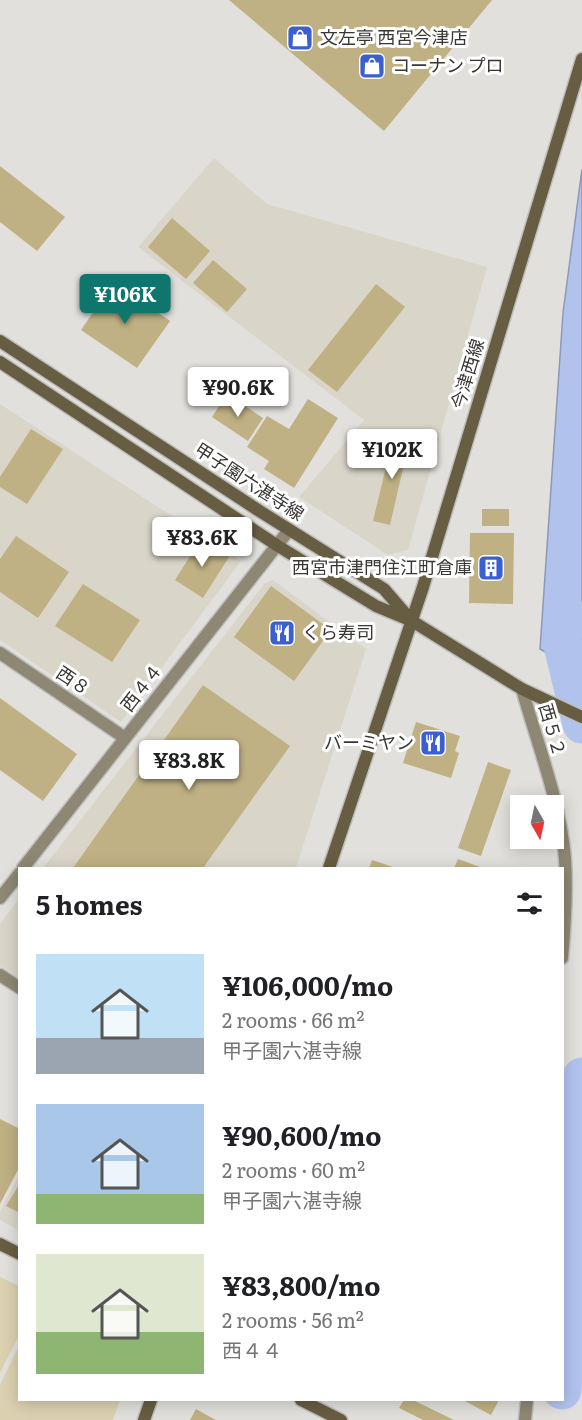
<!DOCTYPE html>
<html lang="en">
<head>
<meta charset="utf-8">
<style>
	:root { --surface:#fff; --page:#f2f2f2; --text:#202124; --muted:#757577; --accent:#0f766e }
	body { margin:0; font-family:Literata,"Noto Sans JP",serif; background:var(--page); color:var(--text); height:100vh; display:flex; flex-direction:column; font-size:22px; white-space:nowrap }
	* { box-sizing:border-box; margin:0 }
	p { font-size:20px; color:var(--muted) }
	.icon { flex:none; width:33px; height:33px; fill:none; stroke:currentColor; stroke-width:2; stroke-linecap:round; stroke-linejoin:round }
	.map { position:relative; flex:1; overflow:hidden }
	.side { position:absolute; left:18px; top:867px; width:546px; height:534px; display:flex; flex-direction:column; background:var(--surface); border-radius:0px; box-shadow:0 3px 15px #0003 }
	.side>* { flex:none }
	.needle { width:39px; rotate:171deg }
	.fabs { position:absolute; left:510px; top:795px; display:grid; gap:12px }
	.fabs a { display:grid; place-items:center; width:54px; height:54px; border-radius:0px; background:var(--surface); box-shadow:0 3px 15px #0003; font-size:30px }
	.price { position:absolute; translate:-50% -51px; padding:0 14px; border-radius:6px; background:#fff; color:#222; font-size:20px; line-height:39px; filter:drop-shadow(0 2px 3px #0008) }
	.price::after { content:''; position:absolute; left:50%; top:36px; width:18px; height:14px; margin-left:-9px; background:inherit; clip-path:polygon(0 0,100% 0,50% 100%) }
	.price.current { background:var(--accent); color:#fff }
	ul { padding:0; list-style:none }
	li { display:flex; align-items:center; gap:18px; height:150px; padding:0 18px }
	li span { display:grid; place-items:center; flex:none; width:168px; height:120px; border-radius:0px; color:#555 }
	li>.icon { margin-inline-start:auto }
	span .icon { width:72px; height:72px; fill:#fffc; stroke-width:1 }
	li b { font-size:26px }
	h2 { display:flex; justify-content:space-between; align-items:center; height:72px; padding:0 18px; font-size:26px }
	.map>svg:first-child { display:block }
</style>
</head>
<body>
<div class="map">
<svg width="582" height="1420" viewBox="0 0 582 1420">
	<rect width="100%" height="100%" fill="#e1e0dc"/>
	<path fill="#d9d5c9" d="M214 158 267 204 487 267 408 550 388 555 299 497 364 420 138 247Z
		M0 404 241 561 121 722 0 640Z
		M273 580 366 649 296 868H43L265 583Z
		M19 899V978L0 965V924Z
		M19 1175V1230L0 1220V1211Z"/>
	<path fill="#dbd1b1" d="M0 1277 19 1286V1335L0 1373Z
		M19 1346 20 1400H120L113 1420H0V1385Z"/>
	<path fill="#b1c3ed" stroke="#8d99b6" stroke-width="1.5" d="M582 169V672L540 649 563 313Z"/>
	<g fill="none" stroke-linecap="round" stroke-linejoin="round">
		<path stroke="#b1c3ed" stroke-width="39" d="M565 612 562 641 582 724
			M562 1390 582 1077"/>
	</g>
	<path fill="#bfb184" d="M229 0H492L384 131Z
		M0 166 65 217 37 251 0 222Z
		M172 218 210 251 186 279 148 247Z
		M213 260 247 289 227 312 193 283Z
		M114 282 170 321 137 368 81 330Z
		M376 284 405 307 337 392 308 370Z
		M227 394 263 418 248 441 212 417Z
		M308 399 338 418 294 488 264 469 269 461 247 447 267 416 289 429Z
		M31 429 63 449 27 504 0 487V477Z
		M394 434 410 438 390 525 373 521Z
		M482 509H509V526H482Z
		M470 533H514L513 604 469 603Z
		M16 536 69 572 38 618 0 592V559Z
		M201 539 229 557 203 598 175 580Z
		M83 584 140 620 112 662 55 626Z
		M271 586 331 630 294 681 234 637Z
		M203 685 290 746 203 868H73Z
		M0 698 77 754 43 801 0 770Z
		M416 722 460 736 455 751 459 753 451 778 403 763Z
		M488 762 511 770 481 856 458 848Z
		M458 859 483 868H454Z
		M372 860 396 868H369Z
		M0 1119 20 1129V1166L0 1204Z
		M20 1183V1213L6 1206Z
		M404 1400H413L454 1420H423L399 1408Z
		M463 1400H499L491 1415Z
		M196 1409 216 1420H190Z"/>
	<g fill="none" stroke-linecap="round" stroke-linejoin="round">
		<defs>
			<path id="street" d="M0 653 125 738
				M522 689C537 743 560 801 565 858 567 891 565 925 562 958
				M23 868 289 530
				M0 898 20 873
				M0 975 20 988
				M525 1420 527 1400"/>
			<path id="secondary" d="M0 341 261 512 384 589 409 618
				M0 362 278 546 376 606 412 621 522 689 582 717
				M329 868 423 587 582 59
				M0 1244 20 1254
				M301 1400 341 1420
				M144 1420 151 1400"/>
		</defs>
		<use href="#street" stroke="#bfbebb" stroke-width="15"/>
		<use href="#secondary" stroke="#bfbebb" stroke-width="15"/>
		<use href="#street" stroke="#8d8774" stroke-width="12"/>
		<use href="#secondary" stroke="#665d42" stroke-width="12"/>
	</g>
	<defs>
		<symbol id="shop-square" viewBox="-11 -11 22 22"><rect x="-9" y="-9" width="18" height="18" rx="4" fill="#3b5ed0" stroke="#fff"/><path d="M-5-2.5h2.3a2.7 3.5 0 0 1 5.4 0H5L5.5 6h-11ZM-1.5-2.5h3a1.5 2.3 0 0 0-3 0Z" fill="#fff"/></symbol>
		<symbol id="building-square" viewBox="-11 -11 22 22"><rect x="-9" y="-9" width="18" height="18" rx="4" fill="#3b5ed0" stroke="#fff"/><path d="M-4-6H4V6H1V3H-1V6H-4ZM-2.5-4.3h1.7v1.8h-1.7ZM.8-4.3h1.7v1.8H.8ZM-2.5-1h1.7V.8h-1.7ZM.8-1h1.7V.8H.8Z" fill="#fff"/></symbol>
		<symbol id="restaurant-square" viewBox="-11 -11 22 22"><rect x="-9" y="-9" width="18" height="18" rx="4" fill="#3b5ed0" stroke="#fff"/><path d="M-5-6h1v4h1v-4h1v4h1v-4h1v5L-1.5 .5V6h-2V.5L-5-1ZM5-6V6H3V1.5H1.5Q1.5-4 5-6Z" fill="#fff"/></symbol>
	</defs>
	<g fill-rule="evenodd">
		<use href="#shop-square" x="285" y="23" width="30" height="30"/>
		<use href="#shop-square" x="357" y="51" width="30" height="30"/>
		<use href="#building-square" x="476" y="553" width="30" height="30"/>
		<use href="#restaurant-square" x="267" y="618" width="30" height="30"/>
		<use href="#restaurant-square" x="418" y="728" width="30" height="30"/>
	</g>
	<g text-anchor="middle" stroke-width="6" stroke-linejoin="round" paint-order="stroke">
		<g font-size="18" fill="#383735" stroke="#fff" text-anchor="start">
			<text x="320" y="44">文左亭 西宮今津店</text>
			<text x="392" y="72">コーナン プロ</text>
			<text x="472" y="574" text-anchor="end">西宮市津門住江町倉庫</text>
			<text x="302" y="639">くら寿司</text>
			<text x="414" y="749" text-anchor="end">バーミヤン</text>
		</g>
		<g font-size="18" fill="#383735" stroke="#fff">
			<text transform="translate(468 374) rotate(-73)" y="6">今津西線</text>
			<text transform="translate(249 482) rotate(33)" y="6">甲子園六湛寺線</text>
			<text transform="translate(73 681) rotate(34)" y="6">西８</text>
			<text transform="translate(142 688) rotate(-52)" y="6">西４４</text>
			<text transform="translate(552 730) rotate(74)" y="6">西５２</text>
		</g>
	</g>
</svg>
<div class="fabs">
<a><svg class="needle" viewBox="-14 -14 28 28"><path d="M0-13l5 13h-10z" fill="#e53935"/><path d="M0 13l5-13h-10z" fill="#757577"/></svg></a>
</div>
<b class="price current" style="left:125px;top:325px">¥106K</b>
<b class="price" style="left:238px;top:418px">¥90.6K</b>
<b class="price" style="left:392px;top:480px">¥102K</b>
<b class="price" style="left:202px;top:568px">¥83.6K</b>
<b class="price" style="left:189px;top:791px">¥83.8K</b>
<section class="side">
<h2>5 homes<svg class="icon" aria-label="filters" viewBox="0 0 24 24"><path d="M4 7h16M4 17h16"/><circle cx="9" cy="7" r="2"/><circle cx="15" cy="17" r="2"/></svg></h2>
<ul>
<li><span style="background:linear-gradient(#bfe0f5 70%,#9aa5b1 0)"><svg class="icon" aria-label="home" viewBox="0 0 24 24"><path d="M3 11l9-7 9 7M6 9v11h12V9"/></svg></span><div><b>¥106,000/mo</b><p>2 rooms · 66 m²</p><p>甲子園六湛寺線</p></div></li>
<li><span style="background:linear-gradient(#a9c7e8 75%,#8fb573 0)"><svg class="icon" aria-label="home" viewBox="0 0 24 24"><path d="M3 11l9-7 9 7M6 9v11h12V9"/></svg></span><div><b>¥90,600/mo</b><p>2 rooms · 60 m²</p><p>甲子園六湛寺線</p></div></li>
<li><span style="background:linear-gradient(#dfe7d0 65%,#8fb573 0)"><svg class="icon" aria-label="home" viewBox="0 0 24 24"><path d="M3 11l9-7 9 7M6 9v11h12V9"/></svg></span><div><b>¥83,800/mo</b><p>2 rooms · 56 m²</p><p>西４４</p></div></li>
</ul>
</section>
</div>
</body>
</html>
